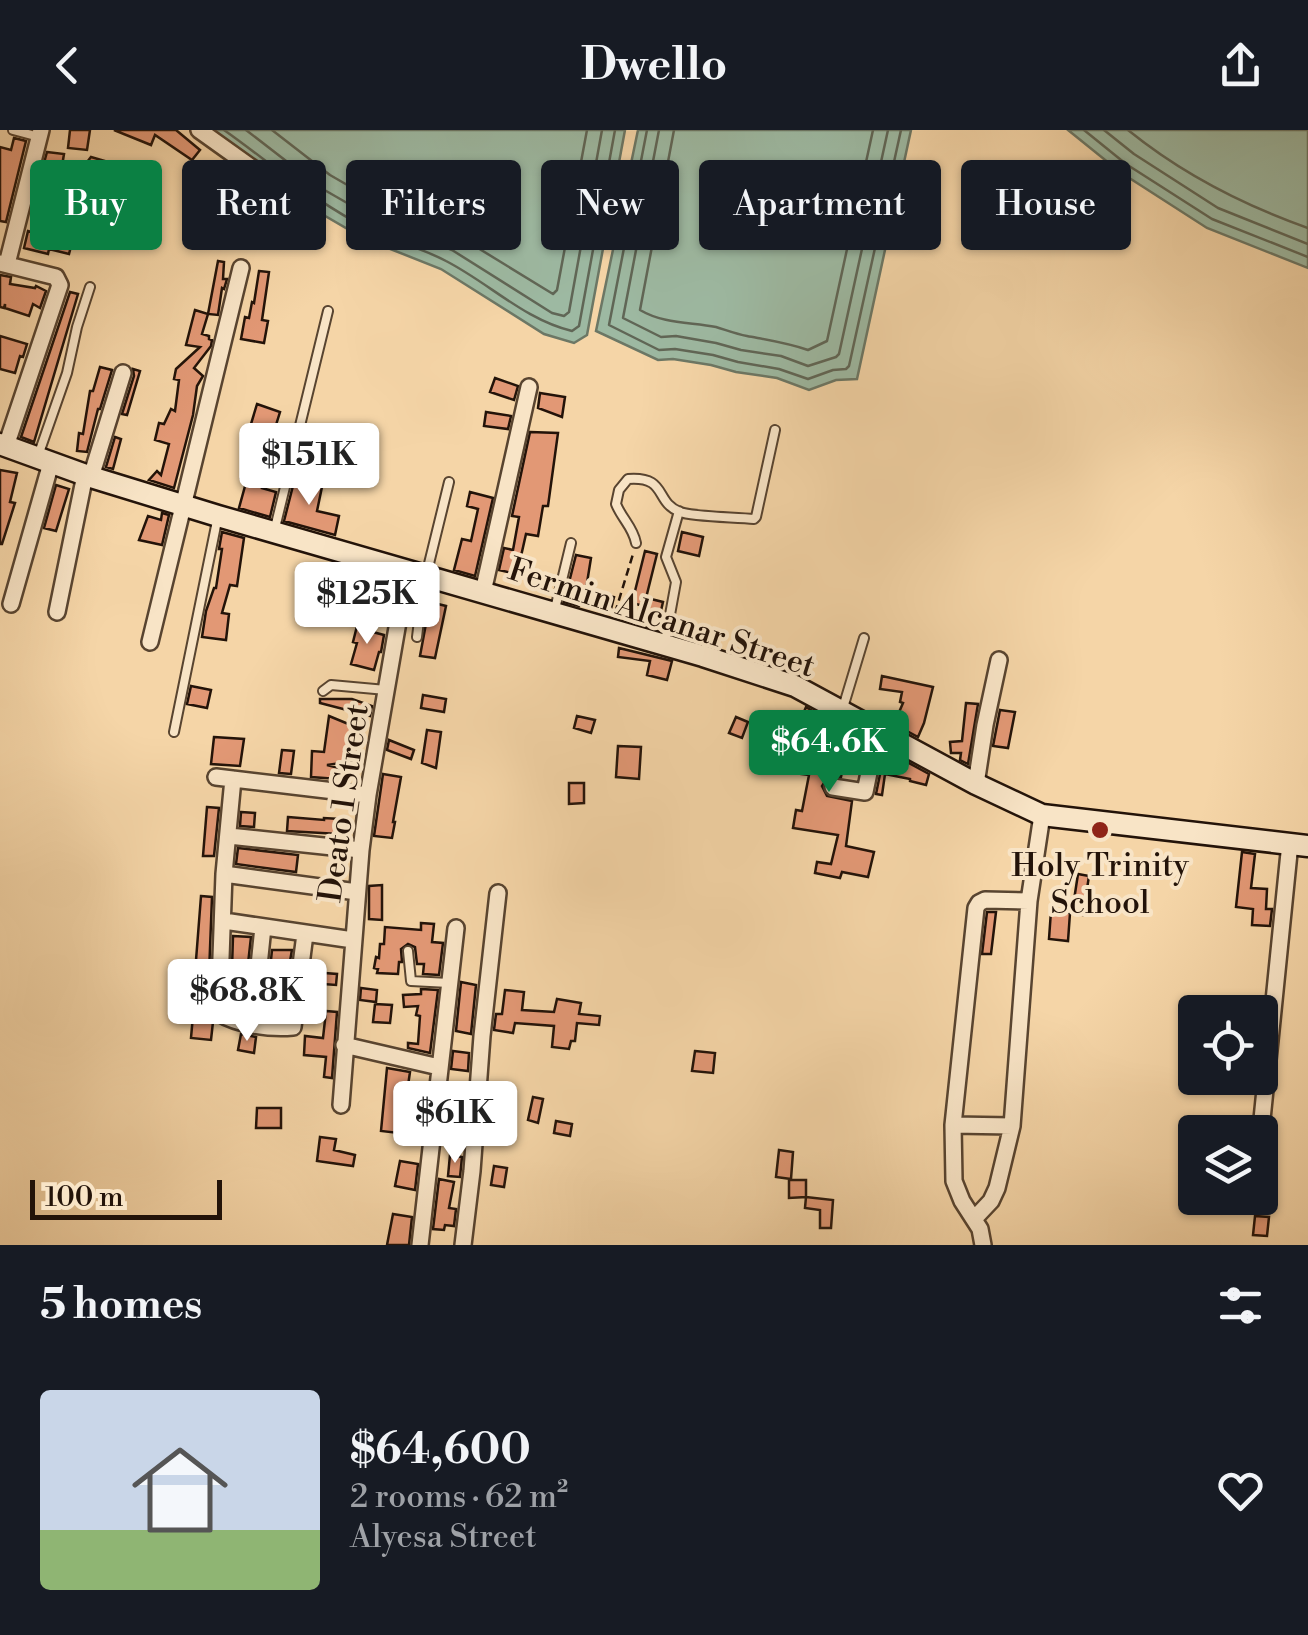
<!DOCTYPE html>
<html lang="en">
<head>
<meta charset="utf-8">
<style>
	:root { --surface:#171b24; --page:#20242c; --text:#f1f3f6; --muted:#9ea1a6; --line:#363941; --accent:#0b8043 }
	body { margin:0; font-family:"Libre Bodoni",serif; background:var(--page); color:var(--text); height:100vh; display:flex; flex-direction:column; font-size:38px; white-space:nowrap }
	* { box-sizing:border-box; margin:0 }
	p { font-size:32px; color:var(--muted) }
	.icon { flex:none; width:55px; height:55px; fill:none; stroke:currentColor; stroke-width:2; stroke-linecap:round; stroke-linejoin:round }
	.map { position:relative; height:1115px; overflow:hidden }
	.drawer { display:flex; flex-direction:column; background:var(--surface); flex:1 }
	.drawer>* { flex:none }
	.guide { position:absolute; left:30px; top:30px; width:1250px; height:90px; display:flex; gap:20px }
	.fabs { position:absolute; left:1178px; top:865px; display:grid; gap:20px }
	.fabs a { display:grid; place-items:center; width:100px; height:100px; border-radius:10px; background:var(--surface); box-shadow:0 2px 8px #0004; font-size:50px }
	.scale { position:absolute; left:30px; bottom:25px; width:192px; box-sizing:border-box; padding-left:10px; border:5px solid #231309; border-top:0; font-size:28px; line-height:35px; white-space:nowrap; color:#231309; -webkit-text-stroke:8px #f8e4c6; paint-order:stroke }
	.price { position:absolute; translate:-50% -85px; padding:0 22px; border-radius:10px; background:#fff; color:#222; font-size:32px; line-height:65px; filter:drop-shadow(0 2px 5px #0008) }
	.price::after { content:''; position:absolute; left:50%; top:60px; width:30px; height:22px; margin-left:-15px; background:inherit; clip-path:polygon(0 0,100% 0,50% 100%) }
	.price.selected { background:var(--accent); color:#fff }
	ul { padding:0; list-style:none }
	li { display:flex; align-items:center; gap:30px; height:250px; padding:0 40px }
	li+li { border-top:2px solid var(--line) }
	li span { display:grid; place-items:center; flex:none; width:280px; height:200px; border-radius:10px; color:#555 }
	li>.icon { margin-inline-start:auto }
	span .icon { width:120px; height:120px; fill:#fffc; stroke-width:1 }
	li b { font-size:42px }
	h2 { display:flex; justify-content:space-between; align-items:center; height:120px; padding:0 40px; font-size:42px }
	.pill { padding:0 35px; border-radius:10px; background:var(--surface); box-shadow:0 2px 8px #0004; font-size:35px; line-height:90px }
	.pill.selected { background:var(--accent); color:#fff }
	header { display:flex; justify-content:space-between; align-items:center; height:130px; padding:0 40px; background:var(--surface); font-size:45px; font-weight:800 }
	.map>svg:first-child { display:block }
</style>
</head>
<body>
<header><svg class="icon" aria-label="back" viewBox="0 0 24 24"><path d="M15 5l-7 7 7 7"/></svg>Dwello<svg class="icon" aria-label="share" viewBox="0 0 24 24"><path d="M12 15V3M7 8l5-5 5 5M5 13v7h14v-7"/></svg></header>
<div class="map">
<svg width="1308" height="1115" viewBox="0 0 1308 1115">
	<rect width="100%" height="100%" fill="#f5d5a7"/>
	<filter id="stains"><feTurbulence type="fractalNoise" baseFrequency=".002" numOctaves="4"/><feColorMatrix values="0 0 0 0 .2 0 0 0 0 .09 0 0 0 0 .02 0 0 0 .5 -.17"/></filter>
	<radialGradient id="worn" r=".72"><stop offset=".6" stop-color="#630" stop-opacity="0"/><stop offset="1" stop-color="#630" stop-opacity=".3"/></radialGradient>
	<path fill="#9db9a2" stroke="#6c7765" stroke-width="2.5" d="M206 0H625L587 205 574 213 544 204 441 139 365 109 308 76 264 40Z
		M638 0H911L857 249 836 250 809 260 777 248 736 242 711 235 673 229 658 230 596 201Z
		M1068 0H1308V138L1207 98 1120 42Z"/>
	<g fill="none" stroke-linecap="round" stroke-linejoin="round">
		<path stroke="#606656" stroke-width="2.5" d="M224 0C272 34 316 73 369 99 394 112 422 118 446 131 489 153 525 190 572 201L579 196 615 0
			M246 0 321 58 375 89 452 120 552 183 564 186 569 182 602 0
			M272 0 330 45 382 75 460 107 553 164 557 160 587 0
			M647 0 609 195 659 220 675 219 713 225 738 232 779 239 808 249 833 240 846 239 849 236 901 0
			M659 0 623 188 661 207 676 206 716 213 741 220 781 226 808 236 836 227 839 224 888 0
			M674 0 640 180C664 194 689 192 716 197 726 200 736 204 747 206 768 210 788 213 808 220L827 211 873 0
			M1084 0 1126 34 1212 89 1308 127
			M1104 0 1134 24 1218 78 1308 114
			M1128 0C1181 43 1243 75 1308 98"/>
	</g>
	<path fill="#e29875" stroke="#231309" stroke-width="2.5" d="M70 0H90L87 20 68 18Z
		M114 0H176L200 20 192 30 155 5 151 15Z
		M14 8 26 11 6 92 0 91V17L11 20Z
		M47 22 64 24 62 36 44 33Z
		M91 27 112 33 108 46 97 43 91 68 81 65 77 90 82 92 78 102 75 101 69 124 49 119 48 124 24 118 28 101 47 106 53 87 32 82 36 65 57 69 56 72Z
		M219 39 238 50 237 53 240 49 250 55 244 64 235 58 231 73 214 68 219 52 213 49Z
		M232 85 243 87 239 105 228 103Z
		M218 131 224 132 223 149H227L224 159 222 158 218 185 208 184Z
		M259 141 269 142 262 190 268 191 264 213 241 209 245 187 249 188 252 172 254 173Z
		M0 145 11 147 10 154 35 158 36 156 46 161 40 178 33 174 29 186 5 178V174L4 178 0 177Z
		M70 162 78 164 34 312 21 307Z
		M195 180 208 184 202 204 209 206V209L212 210 211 216 194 238 203 246 197 256 193 285 174 358 149 350 157 341 161 345 169 314 155 310 159 293 164 294 171 279 175 281 179 250 174 249 176 239 200 217 186 215Z
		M0 206 27 214 23 227 20 226 15 243 0 239Z
		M100 237 112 240 100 279H98L87 322 77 321 79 303 83 304 90 261H93Z
		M133 239 140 241 127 285 122 284 134 246Z
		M495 248 518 256 514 270 490 262Z
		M540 263 565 267 562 287 538 278Z
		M257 274 280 282 271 311 266 310 257 335 266 337 262 358 276 362 270 387 239 378 247 349 241 348 244 332 246 333 256 307 248 304Z
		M486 282 511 286 508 299 484 296Z
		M530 302 558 303 548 376H543L538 406 526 404 517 444 499 440 504 418 513 420 519 387 512 386Z
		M115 307 121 309 113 339 106 337Z
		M0 340 17 343 10 372 15 373 2 414H0Z
		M295 348 323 352 317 381 339 386 335 405 284 391Z
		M56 355 69 359 56 401 44 398Z
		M470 362 493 368 475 446 454 440 462 409 471 411 478 379 467 376Z
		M162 383 169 385 162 415 139 410 148 386 161 390Z
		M222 402 244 408 237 456 230 455 222 483 229 484 226 510 202 507 206 481 214 458H216L222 419H219Z
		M682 402 703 407 699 426 678 421Z
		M645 421 657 424 644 476 632 473Z
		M576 425 591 428 586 459 614 467 611 479 580 471 579 476 564 472Z
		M330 457 353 461 348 488 325 483Z
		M647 468 663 472 657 498 641 494Z
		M430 472 446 476 435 528 420 526Z
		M358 492 370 495 369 501 384 505 381 522H379L374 540 351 534 357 513 353 512Z
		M619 518 672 531 667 550 647 545 650 531 618 527Z
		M882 546 933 557 924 593 918 607 894 594 903 573 900 572 902 562 880 559Z
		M191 556 211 560 207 578 187 574Z
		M423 565 446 569 444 582 421 578Z
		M320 569H352L372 576 370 586 320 573Z
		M966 573 978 574 968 634 960 630 961 623H951L950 612 962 611Z
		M806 577 819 585 817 589 834 593 854 603 852 617 847 616 841 647H828L822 656 827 666 852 671 846 716 874 722 868 747 842 742 840 748 815 743 817 732 831 734 838 705 793 698 796 680 802 681 809 645 801 644 803 627 811 628 814 611 795 603Z
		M1000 580 1015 582 1008 618 993 616Z
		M329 586 363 600 355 631 327 635 339 638 338 649 311 647 312 621 324 622Z
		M577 586 595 590 591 603 574 598Z
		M736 587 748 592 742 608 729 603Z
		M427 600 441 602 436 638 422 633Z
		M214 607 244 609 240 636 211 634Z
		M389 610 414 620 411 629 387 620Z
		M618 616 641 617 639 649 616 647Z
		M282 620 294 621 291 644 279 643Z
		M885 620 888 622V625L896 626 929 644 926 655 910 651V649L885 644 882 665 876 664Z
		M383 644 401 647 393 692H395L392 708 374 706Z
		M569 653H584V673L569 674Z
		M207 677 219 678 214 726H203Z
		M241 682 255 683 254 697 240 696Z
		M288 687 324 690V688L340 689 339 704 287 701Z
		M238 718 298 725 296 742 236 734Z
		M1242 722 1255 724 1251 758 1267 759 1266 779H1272L1270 796 1252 795 1253 779 1236 777Z
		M1078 744 1089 746 1083 785 1072 783Z
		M382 755V790L369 789V756Z
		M201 766 212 767 209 844 195 843Z
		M1051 781 1070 783 1068 811 1049 809Z
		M987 782H996L991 824H982Z
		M421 793 434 794 432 812 443 813 439 845 423 844 424 834H417L415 817 408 814 401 819 402 832H399L398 844 377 843 378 839 374 838 376 827 379 828 380 814H384L385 797 421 800Z
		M233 806 251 807 244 870H231Z
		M272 820H292L290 831 271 830Z
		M311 842 337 844 336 855 310 853Z
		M461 852 476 855 471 904 456 901Z
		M268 855 287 856 283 885 266 882Z
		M361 858 377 860 376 872 360 870Z
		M421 859 438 860 430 923 408 918V913L418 914 420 886 416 885 418 876 404 877 403 865 421 864Z
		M505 860 524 862 522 880 554 882 557 869 581 873 579 884 600 886 599 895 577 893 575 911H571L569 919 552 917 554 896 515 893 513 903 494 900 496 884H502Z
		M194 874 208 876 209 888 213 892 211 910 191 908Z
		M375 874 392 875 390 893 373 892Z
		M326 881 337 882 332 948 324 947 326 927 304 925 305 906 323 908Z
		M241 904 256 907 254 923 238 920Z
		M453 921 469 923 468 941 451 939Z
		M695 921 715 923 713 943 692 941Z
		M387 938 410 942 403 990 422 993 420 1012 407 1010 408 1004 381 1001Z
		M499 964H511V982H500Z
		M533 967 543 969 538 993 528 990Z
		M257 978H281V998H256Z
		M556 991 572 994 570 1006 554 1003Z
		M320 1007 336 1009 334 1020 355 1025 353 1036 317 1031Z
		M779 1020 793 1022 791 1049 776 1047Z
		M450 1025 462 1027 460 1047 448 1046Z
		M400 1031 418 1034 415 1060 395 1056Z
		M494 1036 507 1038 504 1057 491 1055Z
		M439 1049 454 1052 449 1078 456 1079 454 1096 445 1095 444 1100 433 1099Z
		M789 1050H806V1067L789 1068Z
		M806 1067 833 1070 831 1098H820V1080L805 1078Z
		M393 1084 412 1087 409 1115H387Z
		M1255 1086 1269 1087 1267 1106 1253 1105Z"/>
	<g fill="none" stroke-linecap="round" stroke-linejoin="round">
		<defs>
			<path id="service" d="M13 0 39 7
				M39 323 67 243 77 197 90 157
				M275 398 328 181
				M636 413C633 397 622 389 616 374L619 360 628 349C668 346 654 372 680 382 694 387 736 387 754 389L756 387 775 300
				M554 483 571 413
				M417 507 423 458 449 352
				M665 512 676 452 666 427 679 381
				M323 561 331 555 386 560
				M842 581 864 508
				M174 602 218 386
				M408 821 411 851 449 853"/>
			<path id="minor" d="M199 0 255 40
				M0 133 56 147 60 155 6 316
				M7 134 41 0
				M91 347 123 243
				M483 462 529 257
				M11 474 51 333
				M57 482 85 345
				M150 512 241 138
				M216 647 368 665
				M233 649 224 744 219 883C238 895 270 899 293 897L305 804
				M976 654 985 595 999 530
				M833 657 865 662 878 599
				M229 706 361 720
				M224 744 357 762
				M224 791 353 810
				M253 894 263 797
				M344 915 439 937
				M341 975 361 720 368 665 407 440
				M436 982 476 987
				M953 995 1012 996 1029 771 1042 685
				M1260 1009 1290 713
				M974 1089 991 1071 997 1058 1012 996
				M420 1115 456 798
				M463 1115 472 1041 482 906 498 763
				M983 1115 980 1099 962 1071 954 1051 953 995 976 778 979 773 985 770 1029 771"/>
			<path id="secondary" d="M0 314 91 347 218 386 703 526 795 556 976 654 1042 685 1308 716"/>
		</defs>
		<use href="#service" stroke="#584430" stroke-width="12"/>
		<use href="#minor" stroke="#584430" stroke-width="20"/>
		<use href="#secondary" stroke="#231309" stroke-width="25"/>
		<path stroke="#231309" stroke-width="2.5" stroke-dasharray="8 5" stroke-linecap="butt" d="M615 483 633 424"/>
		<use href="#service" stroke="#f8e4c6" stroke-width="8"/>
		<use href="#minor" stroke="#f8e4c6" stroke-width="15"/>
		<use href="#secondary" stroke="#f8e4c6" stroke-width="20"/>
	</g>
	<circle fill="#8f2418" stroke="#f8e4c6" stroke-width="4" cx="1100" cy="700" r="10"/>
	<g text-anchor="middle" stroke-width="8" stroke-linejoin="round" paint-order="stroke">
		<g font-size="32" fill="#231309" stroke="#f8e4c6">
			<text transform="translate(662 487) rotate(18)" y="11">Fermin Alcanar Street</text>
			<text transform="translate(343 673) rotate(-82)" y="11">Deato 1 Street</text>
		</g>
		<g font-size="32" fill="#231309" stroke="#f8e4c6">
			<text x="1100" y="746">Holy Trinity<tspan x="1100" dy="37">School</tspan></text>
		</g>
	</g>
	<rect width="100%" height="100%" filter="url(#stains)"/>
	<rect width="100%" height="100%" fill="url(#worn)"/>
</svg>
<div class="fabs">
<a><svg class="icon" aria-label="locate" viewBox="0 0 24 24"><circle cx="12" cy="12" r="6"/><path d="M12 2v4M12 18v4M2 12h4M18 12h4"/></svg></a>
<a><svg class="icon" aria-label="layers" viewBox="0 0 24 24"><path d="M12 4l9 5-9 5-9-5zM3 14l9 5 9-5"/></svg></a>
</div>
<div class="scale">100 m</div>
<b class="price" style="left:309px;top:378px">$151K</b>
<b class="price" style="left:367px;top:517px">$125K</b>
<b class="price selected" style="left:829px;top:665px">$64.6K</b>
<b class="price" style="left:247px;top:914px">$68.8K</b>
<b class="price" style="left:455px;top:1036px">$61K</b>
<div class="guide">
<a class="pill selected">Buy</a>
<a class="pill">Rent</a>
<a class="pill">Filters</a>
<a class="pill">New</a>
<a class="pill">Apartment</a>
<a class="pill">House</a>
</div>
</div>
<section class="drawer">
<h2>5 homes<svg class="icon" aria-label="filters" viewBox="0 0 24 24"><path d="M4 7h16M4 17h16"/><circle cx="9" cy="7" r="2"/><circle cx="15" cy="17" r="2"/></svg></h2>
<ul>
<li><span style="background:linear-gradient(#c9d6e8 70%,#8fb573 0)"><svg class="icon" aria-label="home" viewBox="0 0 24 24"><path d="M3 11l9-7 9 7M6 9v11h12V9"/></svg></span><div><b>$64,600</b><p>2 rooms · 62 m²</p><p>Alyesa Street</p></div><svg class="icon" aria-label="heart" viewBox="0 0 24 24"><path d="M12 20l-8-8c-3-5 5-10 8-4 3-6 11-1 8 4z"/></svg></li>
</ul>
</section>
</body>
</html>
